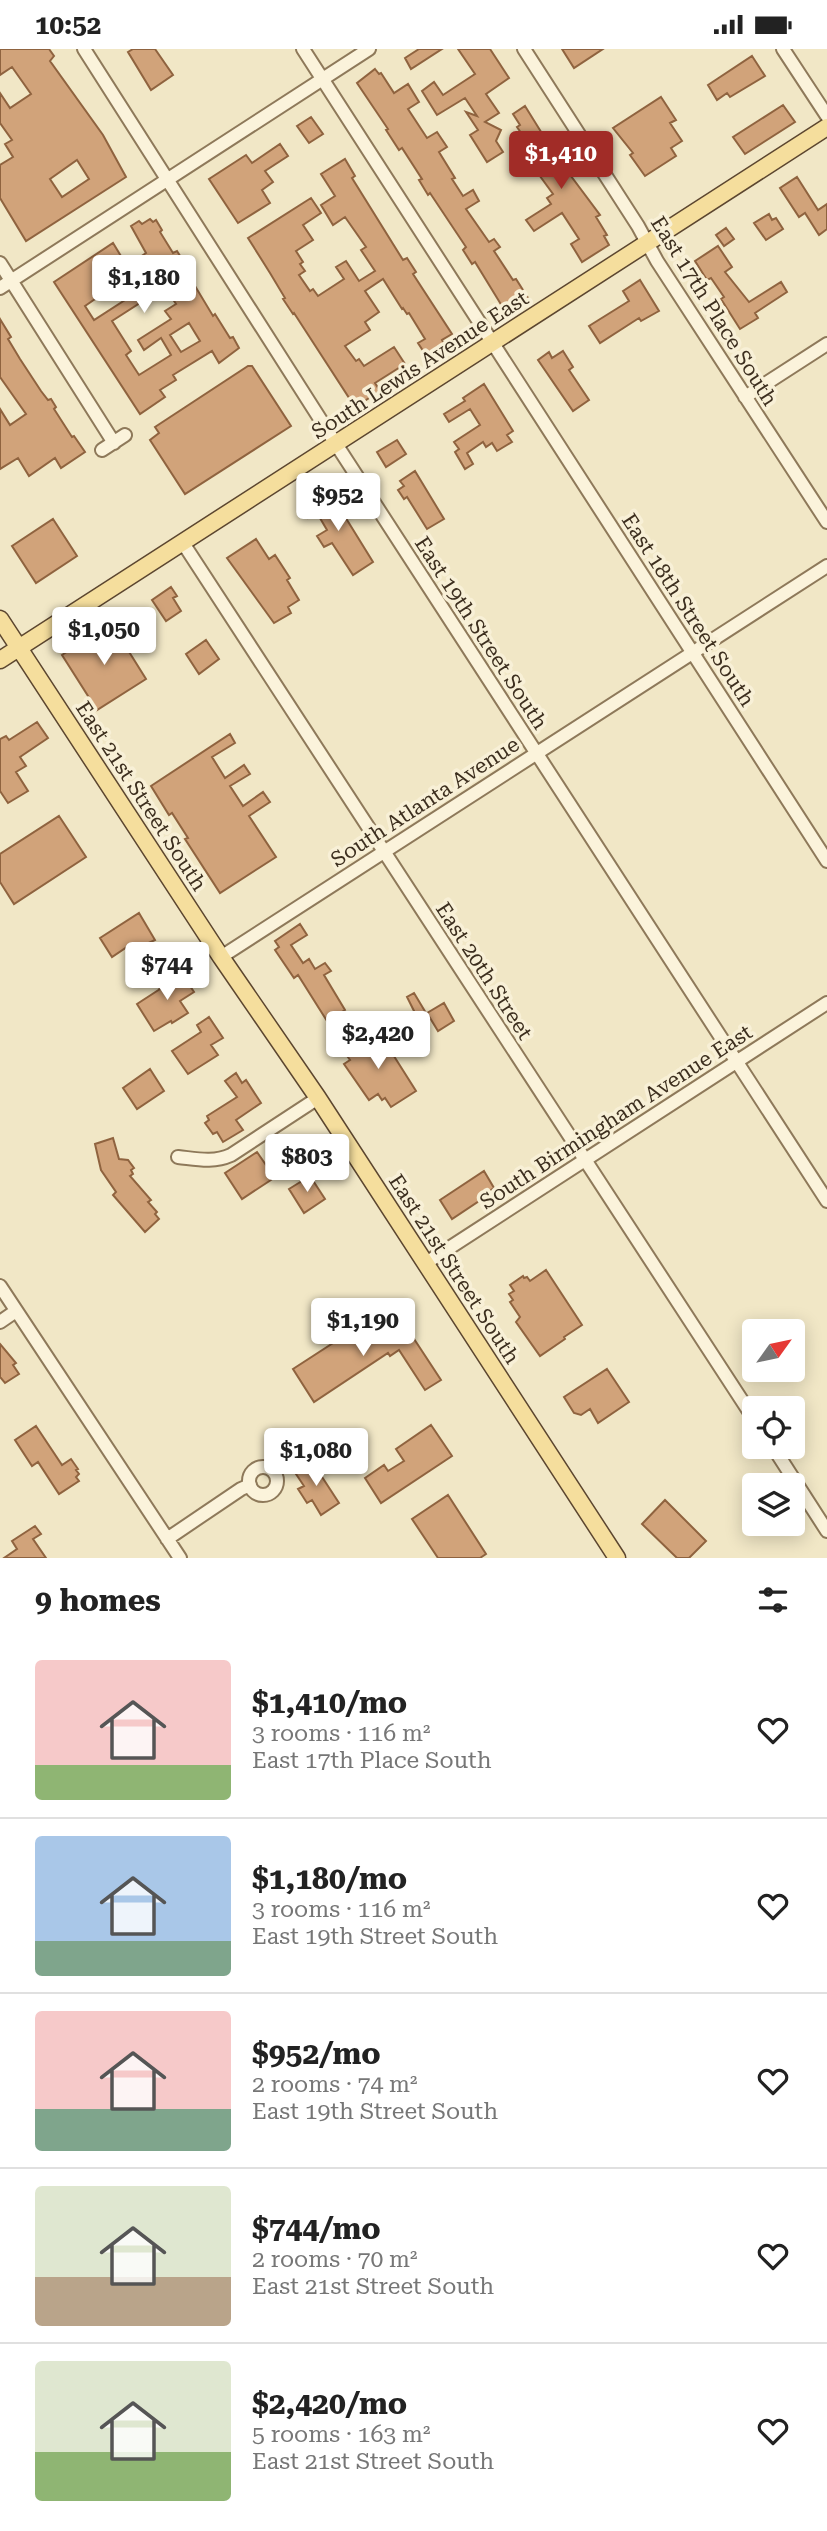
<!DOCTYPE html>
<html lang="en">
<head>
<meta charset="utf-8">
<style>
	:root { --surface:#fff; --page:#f2f2f2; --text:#222; --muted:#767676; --line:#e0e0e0; --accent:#a12c27 }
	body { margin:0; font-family:"Roboto Serif",serif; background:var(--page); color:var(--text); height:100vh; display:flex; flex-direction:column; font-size:26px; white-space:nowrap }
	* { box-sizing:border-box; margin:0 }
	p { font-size:23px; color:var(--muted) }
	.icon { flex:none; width:38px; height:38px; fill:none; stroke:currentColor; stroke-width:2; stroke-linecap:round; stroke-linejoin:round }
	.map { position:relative; height:1509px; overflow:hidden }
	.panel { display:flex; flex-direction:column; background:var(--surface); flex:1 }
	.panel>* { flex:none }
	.needle { width:46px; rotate:57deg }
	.tools { position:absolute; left:742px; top:1270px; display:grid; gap:14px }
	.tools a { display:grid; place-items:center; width:63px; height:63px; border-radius:7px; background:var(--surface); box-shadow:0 4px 18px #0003; font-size:35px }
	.price { position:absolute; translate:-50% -60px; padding:0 16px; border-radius:7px; background:#fff; color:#222; font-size:23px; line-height:46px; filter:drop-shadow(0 2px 4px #0008) }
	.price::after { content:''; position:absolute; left:50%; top:42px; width:21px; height:16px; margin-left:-10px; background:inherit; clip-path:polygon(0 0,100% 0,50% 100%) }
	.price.active { background:var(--accent); color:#fff }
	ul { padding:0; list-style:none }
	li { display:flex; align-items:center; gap:21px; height:175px; padding:0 35px }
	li+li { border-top:2px solid var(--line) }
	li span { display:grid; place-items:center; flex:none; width:196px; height:140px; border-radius:7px; color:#555 }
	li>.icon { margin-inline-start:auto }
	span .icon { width:84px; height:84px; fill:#fffc; stroke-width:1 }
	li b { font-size:30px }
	h2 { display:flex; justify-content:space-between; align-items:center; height:84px; padding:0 35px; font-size:30px }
	.status { display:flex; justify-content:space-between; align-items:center; height:49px; padding:0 35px; background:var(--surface); direction:ltr }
	.status svg { height:19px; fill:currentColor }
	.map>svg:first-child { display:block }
</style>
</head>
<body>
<div class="status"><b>10:52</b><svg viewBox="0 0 49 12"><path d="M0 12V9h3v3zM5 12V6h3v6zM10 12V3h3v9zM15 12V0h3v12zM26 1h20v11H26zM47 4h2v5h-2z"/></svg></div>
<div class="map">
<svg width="827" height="1509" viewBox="0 0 827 1509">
	<rect width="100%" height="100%" fill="#f1e7c6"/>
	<path fill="#d1a37a" stroke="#8f633f" stroke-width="2" fill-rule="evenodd" d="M0 0H49L54 7 50 12 103 86 126 128 26 192 0 149V116L13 108 5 95 12 91 0 74V44L10 59 31 45 12 18 0 26ZM77 111 89 130 62 148 50 130Z
		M133 0H155L173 26 151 41 128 3Z
		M419 0H442L411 20 405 9Z
		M458 0H490L509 29 486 45 499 64 485 73 501 81 496 92 503 103 487 113 470 86 478 81 466 63 477 67 465 49 437 66 422 42 434 33 443 46 475 25Z
		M562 0H603L574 19Z
		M752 7 765 27 730 48 727 44 717 51 708 36Z
		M375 20 379 25 381 24 394 44 408 35 419 53 408 60 427 89 437 83 447 98 439 103 455 129 452 130 463 147 473 141 479 152 466 160 489 193 494 190 500 198 494 202 513 231 516 230 528 249 505 262 475 213 472 215 463 201 466 198 430 144 428 146 419 131 422 130 402 99 399 101 386 81 388 80 357 34Z
		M661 48 676 71 670 74 682 92 671 99 676 107 645 127 630 106 633 104 613 79Z
		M783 56 795 73 745 105 733 88Z
		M525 57 556 107 600 166 596 168 607 186 604 187 609 196 582 213 571 195 579 190 562 164 534 182 526 171 551 155 547 149 553 145 518 97 526 91 517 78 520 76 513 65Z
		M311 68 323 85 309 94 297 77Z
		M280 95 288 107 265 122 273 133 262 141 270 154 238 174 209 130 246 106 252 114Z
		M345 110 355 127 352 129 403 211 407 209 416 223 413 225 452 285 442 291 445 297 427 308 418 294 425 290 409 264 407 265 403 259 402 260 383 230 365 242 379 263 365 273 370 281 345 297 356 312 359 310 364 317 394 298 405 315 375 334 380 342 355 358 294 264 293 265 283 250 285 249 270 224 248 189 311 149 321 164 303 176 313 191 296 202 303 213 300 215 305 222 299 226 310 242 313 240 318 247 344 230 336 218 346 212 359 232 375 222 361 201 366 198 345 168 333 176 321 156 335 147 321 125Z
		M797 128 818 161 827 155V180L819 186 805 164 799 168 780 139Z
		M769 165 772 171 776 169 783 180 766 191 754 174Z
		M150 170 153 173 156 171 162 181 160 183 173 204 177 202 182 210 180 212 213 267 215 265 230 289 233 288 239 299 219 314 212 302 173 326 176 331 160 341 165 348 140 365 54 233 113 194 127 217 146 204 131 177 139 172 142 175ZM149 213 159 229 94 271 85 257ZM165 238 176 255 165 262 171 270 138 291 144 301 161 289 171 306 139 326 126 306 131 302 112 272ZM189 274 200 292 181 303 170 286Z
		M726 179 734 190 724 197 716 186Z
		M718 197 732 218 725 223 749 253 781 233 787 243 755 264 758 269 740 280 721 250 724 248 711 229 707 231 695 212Z
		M640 231 659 262 641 272 639 269 600 294 589 277 629 252 623 242Z
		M0 270 11 288 8 290 20 310 41 342 48 351 51 350 56 358 54 360 72 388 74 387 85 403 61 419 55 409 29 427 18 409 0 420V360L10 376 26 365 0 328Z
		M563 302 573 318 569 321 589 351 573 362 538 311 549 303 552 309Z
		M248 317H252L291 377 185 445 150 391 159 384 155 378Z
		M484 335 513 382 507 386 512 393 497 402 492 394 486 398 483 393 467 404 473 415 465 420 455 403 459 400 454 393 480 376 470 360 449 373 444 365 465 352 463 349Z
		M397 391 406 405 386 418 377 403Z
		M415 422 444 470 427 480 407 448 404 450 398 441 404 437 400 432Z
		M331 445 373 513 353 526 332 494 324 498 317 487 327 481 317 464 308 469 299 454 308 448 313 456Z
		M53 470 77 507 36 534 12 497Z
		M256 490 269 510 275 506 290 529 287 531 299 551 288 558 291 564 274 574 227 509Z
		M171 538 177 547 173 549 181 562 166 572 152 551Z
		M111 574 146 630 97 661 62 606Z
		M206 591 219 610 199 625 186 605Z
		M37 673 48 689 20 708 26 717 16 723 28 742 8 754 0 742V690L6 687 9 691Z
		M230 685 235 694 212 708 225 729 244 716 250 725 230 737 243 757 263 743 270 753 249 767 276 808 220 844 185 790 188 789 172 764 169 766 151 737Z
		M59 767 86 808 14 855 0 833V805Z
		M139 864 155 891 138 899 136 896 132 899 130 896 112 908 100 889Z
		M300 875 307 886 291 896 303 914 309 910 315 920 325 914 331 922 324 926 345 961 327 972 298 926 294 929 275 901 279 898 275 892Z
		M180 922 194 943 180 952 188 964 172 974 171 972 154 982 137 955 160 940 157 936Z
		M414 944 429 969 412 978 407 969 415 964 407 948Z
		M444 954 454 972 438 982 427 964Z
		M209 968 223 989 211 996 218 1006 188 1025 172 1002 201 983 197 976Z
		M380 985 416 1042 391 1058 385 1049 382 1051 378 1045 369 1051 344 1015 350 1011 345 1004 367 989 369 992Z
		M150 1020 164 1042 137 1060 123 1039Z
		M236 1024 242 1034 246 1031 261 1054 236 1071 243 1081 223 1093 217 1083 213 1085 205 1074 209 1071 207 1067 237 1048 225 1032Z
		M113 1089 119 1110 128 1111 134 1119 131 1121 133 1125 130 1127 151 1151 148 1153 157 1163 155 1165 159 1170 145 1183 113 1146 116 1143 101 1121 95 1095Z
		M257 1103 266 1116 271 1112 280 1125 242 1150 225 1124Z
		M484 1122 494 1139 483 1146 485 1148 452 1170 440 1151Z
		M310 1127 325 1150 304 1164 289 1140Z
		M546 1221 582 1276 564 1288 565 1290 540 1307 516 1273 520 1268 510 1253 513 1251 509 1245 514 1242 510 1236 523 1227 524 1229 527 1228 530 1232Z
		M399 1267 441 1331 425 1341 399 1301 390 1307 388 1304 314 1353 293 1320 361 1276 368 1287Z
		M0 1295 16 1314 13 1316 19 1325 5 1334 0 1328Z
		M607 1320 629 1353 598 1374 590 1360 581 1366 574 1364 564 1348Z
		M431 1376 452 1407 381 1454 365 1429 384 1416 388 1422 404 1412 396 1400Z
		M36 1377 62 1416 71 1410 78 1420 76 1421 79 1425 76 1428 79 1432 59 1445 38 1413 32 1417 15 1391Z
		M311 1411 339 1454 321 1466 312 1451 307 1454 298 1440 304 1437 294 1422Z
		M448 1446 486 1505 480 1509H438L412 1470Z
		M665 1451 706 1492 689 1509H677L642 1475Z
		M35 1477 41 1485 33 1490 46 1509H4L17 1500 12 1492Z"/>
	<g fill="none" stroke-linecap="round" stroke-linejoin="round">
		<defs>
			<path id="minor" d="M84 0 336 395 827 1152
				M303 0 827 812
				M524 0 638 177 657 212 827 473
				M783 0 827 67
				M0 214 114 394
				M0 239 369 0
				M745 348 827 295
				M102 401 125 386
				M183 494 754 1370
				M221 908 827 517
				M178 1108C197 1110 213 1114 231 1106L318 1049
				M426 1214 827 954
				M0 1237 180 1509
				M0 1273 16 1262
				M773 1398 827 1482
				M249 1432a14 14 0 1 1 28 0a14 14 0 1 1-28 0Z
				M167 1490 241 1440 250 1436"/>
			<path id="major" d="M0 570 221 908 318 1049 617 1509
				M0 611 827 78"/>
		</defs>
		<use href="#minor" stroke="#8e795a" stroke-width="16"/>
		<use href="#major" stroke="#5c462f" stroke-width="19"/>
		<use href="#minor" stroke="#fbf3db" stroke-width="12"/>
		<use href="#major" stroke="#f5de9d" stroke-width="16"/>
	</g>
	<g text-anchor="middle" stroke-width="7" stroke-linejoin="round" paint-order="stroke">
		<g font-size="21" fill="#3d2f1f" stroke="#f8f0d7">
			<text transform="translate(714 262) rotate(58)" y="7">East 17th Place South</text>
			<text transform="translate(420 316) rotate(-33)" y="7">South Lewis Avenue East</text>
			<text transform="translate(688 561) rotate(57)" y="7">East 18th Street South</text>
			<text transform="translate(481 584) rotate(57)" y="7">East 19th Street South</text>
			<text transform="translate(141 747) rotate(57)" y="7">East 21st Street South</text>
			<text transform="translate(425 753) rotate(-33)" y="7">South Atlanta Avenue</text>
			<text transform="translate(484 922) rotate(57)" y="7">East 20th Street</text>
			<text transform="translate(616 1068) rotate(-33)" y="7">South Birmingham Avenue East</text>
			<text transform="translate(454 1220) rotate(57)" y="7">East 21st Street South</text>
		</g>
	</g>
</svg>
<div class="tools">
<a><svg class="needle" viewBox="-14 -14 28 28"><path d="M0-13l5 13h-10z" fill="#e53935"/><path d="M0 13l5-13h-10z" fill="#767676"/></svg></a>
<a><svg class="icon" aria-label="locate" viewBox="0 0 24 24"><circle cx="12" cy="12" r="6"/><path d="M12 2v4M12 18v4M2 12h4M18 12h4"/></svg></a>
<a><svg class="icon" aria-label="layers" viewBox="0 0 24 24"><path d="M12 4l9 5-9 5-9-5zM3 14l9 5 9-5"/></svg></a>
</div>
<b class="price active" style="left:561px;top:142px">$1,410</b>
<b class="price" style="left:144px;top:266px">$1,180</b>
<b class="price" style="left:338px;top:484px">$952</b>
<b class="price" style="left:104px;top:618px">$1,050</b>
<b class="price" style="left:167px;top:953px">$744</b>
<b class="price" style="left:378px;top:1022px">$2,420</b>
<b class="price" style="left:307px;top:1145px">$803</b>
<b class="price" style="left:363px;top:1309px">$1,190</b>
<b class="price" style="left:316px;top:1439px">$1,080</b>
</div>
<section class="panel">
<h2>9 homes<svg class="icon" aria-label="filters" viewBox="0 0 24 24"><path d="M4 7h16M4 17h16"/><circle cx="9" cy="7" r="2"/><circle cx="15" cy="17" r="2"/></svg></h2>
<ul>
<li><span style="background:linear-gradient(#f6c9c9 75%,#8fb573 0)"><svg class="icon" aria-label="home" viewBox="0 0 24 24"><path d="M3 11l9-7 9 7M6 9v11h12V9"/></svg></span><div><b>$1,410/mo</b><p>3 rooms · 116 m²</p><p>East 17th Place South</p></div><svg class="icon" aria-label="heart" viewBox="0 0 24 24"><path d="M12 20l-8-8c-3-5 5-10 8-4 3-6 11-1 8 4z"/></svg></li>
<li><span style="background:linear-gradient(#a9c7e8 75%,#7fa58c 0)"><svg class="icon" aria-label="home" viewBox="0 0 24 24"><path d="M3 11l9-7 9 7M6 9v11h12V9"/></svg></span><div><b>$1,180/mo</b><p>3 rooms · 116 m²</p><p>East 19th Street South</p></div><svg class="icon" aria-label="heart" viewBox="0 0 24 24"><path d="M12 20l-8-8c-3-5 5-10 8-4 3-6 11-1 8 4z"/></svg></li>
<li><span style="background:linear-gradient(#f6c9c9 70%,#7fa58c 0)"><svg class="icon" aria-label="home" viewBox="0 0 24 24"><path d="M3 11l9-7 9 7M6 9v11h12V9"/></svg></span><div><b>$952/mo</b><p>2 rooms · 74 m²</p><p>East 19th Street South</p></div><svg class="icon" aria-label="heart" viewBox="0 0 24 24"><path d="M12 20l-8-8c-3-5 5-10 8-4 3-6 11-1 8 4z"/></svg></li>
<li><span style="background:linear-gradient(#dfe7d0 65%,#b9a48a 0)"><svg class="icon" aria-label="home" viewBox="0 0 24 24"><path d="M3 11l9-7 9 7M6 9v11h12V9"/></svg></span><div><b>$744/mo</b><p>2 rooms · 70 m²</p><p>East 21st Street South</p></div><svg class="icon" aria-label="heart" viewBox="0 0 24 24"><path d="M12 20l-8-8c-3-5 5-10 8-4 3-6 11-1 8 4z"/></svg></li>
<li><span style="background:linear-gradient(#dfe7d0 65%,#8fb573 0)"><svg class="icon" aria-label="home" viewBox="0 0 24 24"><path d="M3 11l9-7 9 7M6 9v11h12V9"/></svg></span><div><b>$2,420/mo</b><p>5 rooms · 163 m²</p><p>East 21st Street South</p></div><svg class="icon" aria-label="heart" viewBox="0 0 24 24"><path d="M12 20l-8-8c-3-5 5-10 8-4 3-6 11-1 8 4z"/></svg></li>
</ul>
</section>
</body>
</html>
